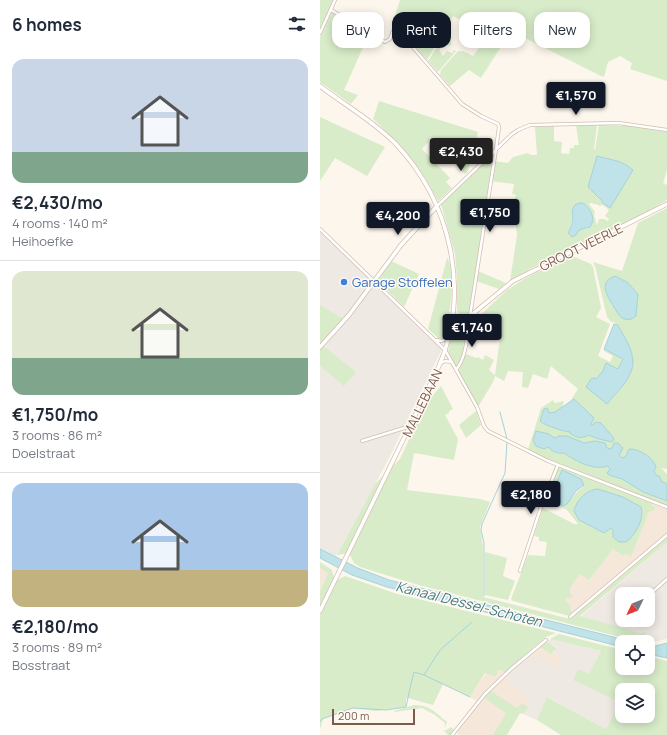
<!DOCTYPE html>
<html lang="en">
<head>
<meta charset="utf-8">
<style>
	:root { --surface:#fff; --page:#f2f2f3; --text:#1f2937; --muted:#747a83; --line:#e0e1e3; --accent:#111827 }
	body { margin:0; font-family:Manrope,sans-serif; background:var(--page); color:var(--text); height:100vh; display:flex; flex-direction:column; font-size:15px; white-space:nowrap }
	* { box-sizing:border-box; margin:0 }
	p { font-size:13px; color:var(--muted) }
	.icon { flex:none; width:22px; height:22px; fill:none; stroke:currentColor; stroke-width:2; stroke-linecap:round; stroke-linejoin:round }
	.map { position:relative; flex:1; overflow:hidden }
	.side { display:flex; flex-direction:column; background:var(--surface); width:320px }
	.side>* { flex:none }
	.hud { position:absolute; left:12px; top:12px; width:275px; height:36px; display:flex; gap:8px }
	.needle { width:26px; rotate:227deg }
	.fabs { position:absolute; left:295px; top:587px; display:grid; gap:8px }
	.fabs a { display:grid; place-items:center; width:40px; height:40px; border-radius:8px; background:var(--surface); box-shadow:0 2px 10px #0003; font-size:20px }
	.scale { position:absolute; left:12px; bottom:10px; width:83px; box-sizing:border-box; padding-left:4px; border:2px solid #7a5c4d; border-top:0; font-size:11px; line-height:14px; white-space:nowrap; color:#7a5c4d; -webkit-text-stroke:3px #fffaf3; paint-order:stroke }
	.price { position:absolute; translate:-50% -34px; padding:0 9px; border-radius:4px; background:var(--accent); color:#fff; font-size:13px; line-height:26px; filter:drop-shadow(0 1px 2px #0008) }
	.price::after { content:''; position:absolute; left:50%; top:24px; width:12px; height:9px; margin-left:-6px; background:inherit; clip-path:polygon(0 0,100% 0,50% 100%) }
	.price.active { background:#222; color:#fff }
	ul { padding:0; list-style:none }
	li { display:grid; align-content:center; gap:8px; height:212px; padding:0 12px }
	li+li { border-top:1px solid var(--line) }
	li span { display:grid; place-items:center; height:124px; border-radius:12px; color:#555 }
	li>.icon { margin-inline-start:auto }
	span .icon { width:72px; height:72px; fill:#fffc; stroke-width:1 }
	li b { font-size:17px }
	h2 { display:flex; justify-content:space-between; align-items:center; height:48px; padding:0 12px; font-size:17px }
	.tag { padding:0 14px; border-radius:12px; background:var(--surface); box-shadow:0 2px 10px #0003; font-size:14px; line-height:36px }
	.tag.active { background:var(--accent); color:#fff }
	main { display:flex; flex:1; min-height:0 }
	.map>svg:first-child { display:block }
</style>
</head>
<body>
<main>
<section class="side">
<h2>6 homes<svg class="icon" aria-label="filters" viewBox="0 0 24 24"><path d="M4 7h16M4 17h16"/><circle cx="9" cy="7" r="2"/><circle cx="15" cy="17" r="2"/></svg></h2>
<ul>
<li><span style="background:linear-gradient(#c9d6e8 75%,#7fa58c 0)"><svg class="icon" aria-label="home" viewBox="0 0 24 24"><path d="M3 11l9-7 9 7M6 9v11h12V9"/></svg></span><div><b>€2,430/mo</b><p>4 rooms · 140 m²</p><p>Heihoefke</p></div></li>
<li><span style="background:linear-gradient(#dfe7d0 70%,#7fa58c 0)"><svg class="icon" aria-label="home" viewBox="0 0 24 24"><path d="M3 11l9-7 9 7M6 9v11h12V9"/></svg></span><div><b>€1,750/mo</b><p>3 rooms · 86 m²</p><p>Doelstraat</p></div></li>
<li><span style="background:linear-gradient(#a9c7e8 70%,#c2b280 0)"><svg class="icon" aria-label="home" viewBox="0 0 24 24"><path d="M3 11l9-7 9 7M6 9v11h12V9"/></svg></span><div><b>€2,180/mo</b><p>3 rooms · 89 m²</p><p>Bosstraat</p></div></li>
</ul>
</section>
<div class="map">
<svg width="347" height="735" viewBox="0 0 347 735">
	<rect width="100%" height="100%" fill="#fdf6ec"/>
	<path fill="#f5e8da" d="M332 503 347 509V533L253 613 250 608 251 606 245 600 248 597 253 596 250 593V588L260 574 269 579 293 549 303 556 307 553 311 557 329 512 336 507 332 505Z
		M0 568 8 573 0 591Z
		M220 647 231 654 234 652 242 660 237 671 212 654Z
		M178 669 184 670 188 674 186 676 213 703 209 707 202 703 197 709 171 691 164 698 187 713 173 735H140L136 733 149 717 146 715 156 701 150 697 166 673 173 676Z"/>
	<path fill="#efe9e4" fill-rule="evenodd" d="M0 231 122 349 69 458 17 555 12 556 0 549Z
		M347 542V639L328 643V642H326L325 632 320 633 260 617ZM302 594H328V620H302Z
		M230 639 281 651 269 674 300 702 286 729 228 697 217 720 203 714 212 703 186 676 212 654 237 670 242 660 234 652 237 647 227 642Z"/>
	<path fill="#d8ecc9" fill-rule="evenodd" d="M0 0H14L0 30Z
		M80 0H347V81L310 69 312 63 300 56 288 62 284 77 281 76 191 31 161 78 149 70 130 86 120 75 121 70 138 51H143L153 56 161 45 141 31 146 23 133 16 107 60 73 22Z
		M12 12 49 34 24 90 38 95 31 104 0 82V37Z
		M124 35 131 40V45L128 46 121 40Z
		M119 44 123 46 119 50 123 56 127 51 132 53 134 50 136 51 118 72 108 61Z
		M59 101 158 132 148 172 145 174 110 140 102 149 130 178 126 182 132 188 118 201C100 165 82 146 53 119Z
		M0 117 65 147 47 176 15 158 0 181Z
		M256 125H277L274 149 275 150 279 125 308 126 347 132V170L343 183 347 185V200L318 217 210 269 190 281 197 235 193 203 196 195 192 194 194 184 171 181 174 161 188 163 193 157 208 153 211 155H217L215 127 234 126V141L242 142 241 153 249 154 250 148H254V145H259ZM277 156C291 160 302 160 313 170L287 206C280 201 275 194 268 187ZM270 203 279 205V206L283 205 289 210 285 216 289 219 288 221 284 219H279L277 225 274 215 275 212 269 204ZM269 209 273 216 267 229 259 230 257 234 250 236 248 233 250 229 253 213Z
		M167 160 172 165 149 313 148 314C143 316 140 316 137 311V278L135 254 121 204Z
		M347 208V469L341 468 347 474V484L341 481 340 477 335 474 334 471 336 467 331 459 313 449 304 458 301 457 299 455 302 450V447L298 443H294L292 448 290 449 287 448 285 443 275 441 264 443 248 437H234C228 434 221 430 215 433L213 440C217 448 220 448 228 447 233 452 236 455 244 453 256 461 273 471 288 466L291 469 289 475 302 479 323 492 347 501V505L334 500 332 505 336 507 334 510 329 512 311 557 307 554 303 556 293 549 269 580 260 574 250 588V593L253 596 250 599 248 597 245 600 251 606 250 608 253 613 249 616 193 601 191 599 208 555 225 556 227 542 219 541V537L214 536 223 508 254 524H258L247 510 238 506C251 503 252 495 263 487L261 479 244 471 239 476 234 488 228 485 235 466 207 453 221 408 233 400 235 403 244 401 242 408C237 410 234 414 229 413L227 409 222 423 246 432H250L251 434C259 438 261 439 269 435 276 439 283 438 290 442L294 438 281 423 276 422 272 425 271 424 274 418 272 416 253 399 250 401 258 389 231 366 227 379 213 374 208 388 202 387 203 372 188 371 184 381 175 376 173 382 158 407 139 372V370L146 354 156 358 158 357 163 360 165 355 174 360 169 370 175 375 181 331 173 330 174 324 155 320 187 290 206 278 250 255 271 264 273 267 281 308 276 317 290 324 278 356 290 362 293 356 284 351V349L303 359 298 369 283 371 280 376 276 379 287 404 313 357 310 350 297 324 298 323 291 322 287 317 275 266 273 262 302 271 318 223ZM295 276 307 282 318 294 316 310 305 319 299 315 291 304ZM276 489 303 497 321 507 322 516 312 537 295 538 293 537V530L291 528 287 529V531L273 528 258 518 255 506 268 492Z
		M127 258C137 272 129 319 125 336L120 340 108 329Z
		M71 261 99 274 84 307 58 281Z
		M158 271 186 283 179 289 156 281Z
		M0 305 25 320 2 345 36 372 24 386 0 366Z
		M147 323 143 354 136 367 128 351 134 328Z
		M121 386 133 409 129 411V413L125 415 138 439 134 460 94 453 87 490 160 499 170 502 160 527 163 547V597L250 619 347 537V542L260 616 320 633 325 632 326 642H319L95 584 40 567 34 563 29 553 17 555 55 484 80 459 110 394 112 396Z
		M156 411 161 425 146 438 139 425Z
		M165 552 187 558 183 576 195 581 188 600 165 595Z
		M0 562 12 570 15 581 25 576 74 593 236 633 226 637 185 672 178 669 176 677 165 673 150 697 123 684 113 705 88 698H86V707H85L56 711 33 708 3 719 0 730V591L8 573 0 568Z
		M239 634 302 650V668H328V656L347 661V735H241L217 720 227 697 286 729 300 702 253 680 258 669 269 674 281 651 230 639ZM302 690H328V716H302Z
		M227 642 237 648 231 654 220 647Z
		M171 691 197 708 202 703 209 707 203 714 200 713 187 735H173L186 713 164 698Z
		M94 705C109 704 116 713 127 722L124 729 125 731 131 727 134 730 130 735H128L124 731 125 723 115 715 102 708 75 712 74 711Z"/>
	<path fill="#bfe3e8" stroke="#a5d3da" d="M277 156C291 160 302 160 313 170L290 208 283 203 281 200 268 187Z
		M259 203H263C271 209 276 218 270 227L259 230 256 235 252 237 248 233C252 227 254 217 252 210L255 205Z
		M295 276 307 282 318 294 316 316C313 319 309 320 304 319 299 317 295 309 292 304 286 294 279 282 295 276Z
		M294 324H297C305 338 319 357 310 374 306 384 294 395 287 404L266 387 271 379 274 378 276 379 283 371 286 363 298 369 303 359 284 349Z
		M254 399 272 416 274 418 271 424 272 425 276 422 281 423 293 437 294 440 292 442C284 440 276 439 269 435 261 439 258 438 251 434L250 432C244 432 224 425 220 421L224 409 227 408 229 413 235 412Z
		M216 431 229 434 233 437 236 438 238 436H247L264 443 275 441 285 443 287 448 290 449 292 448 294 443H298L303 448 299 455 303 458 306 456 309 449C318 448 334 458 336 467L334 471 335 474 340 477 341 481 347 484V501L323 492 302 479 289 475 287 473 290 469 288 466C273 471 256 461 244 453 237 454 233 452 228 447L224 449 216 446 213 440Z
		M242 470 261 479 264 485 256 491 247 504 243 506 238 503 237 499 238 492 235 490 234 488Z
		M278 489 303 497 321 507C325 518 315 536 306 542H299L293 537V530L291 528 284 533 259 520 254 511C256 500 268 489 278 489Z
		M0 549 34 566 35 567 69 580 313 642H302V647L67 587 32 575 0 558Z
		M347 643V658L328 654V646L332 647Z"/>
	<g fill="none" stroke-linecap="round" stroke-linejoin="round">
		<path stroke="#a5d3da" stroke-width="1" d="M180 412 187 439
			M164 596V543L161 530 162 524 185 473 187 442
			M104 675 150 697
			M0 721 2 719 33 708 66 710 86 707 90 688 94 672 104 675 120 650 152 622"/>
		<defs>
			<path id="minor" d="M11 10 65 42 70 39 73 31 78 30 142 104 161 116 178 124 179 127 176 149 150 316
				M0 33 15 0
				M117 206 192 134 198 130 210 125 299 123 347 130
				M0 229 125 350 157 407 164 426 168 431 228 461 347 507
				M116 340 122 341 129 337
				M121 363 125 361 132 362
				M136 370C147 356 147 336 149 319
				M42 441 84 428H89
				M200 571 221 507 238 465
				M328 596 347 579
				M250 617 347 535
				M132 735 165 694 191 669 226 640"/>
			<path id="tertiary" d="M0 347 29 315 81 245 117 206"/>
			<path id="secondary" d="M0 86C25 105 53 121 75 143 131 202 151 290 119 366L0 611
				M133 317 141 318 150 316 193 281 347 204
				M132 323 147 320 156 314"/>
		</defs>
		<use href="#minor" stroke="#d1beb0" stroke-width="4"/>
		<use href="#tertiary" stroke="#d1beb0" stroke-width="5"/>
		<use href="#secondary" stroke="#d6c0b0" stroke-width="5"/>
		<use href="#minor" stroke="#fff" stroke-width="2.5"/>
		<use href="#tertiary" stroke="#fff" stroke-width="3.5"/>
		<use href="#secondary" stroke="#fff" stroke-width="3.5"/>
	</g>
	<circle fill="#3f7fe0" stroke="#fffaf3" stroke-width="1.5" cx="24" cy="282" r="4"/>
	<g text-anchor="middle" stroke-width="3" stroke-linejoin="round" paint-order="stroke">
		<g font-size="13" fill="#7a5c4d" stroke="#fffaf3">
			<text transform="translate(261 247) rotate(-26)" y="5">GROOT VEERLE</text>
			<text transform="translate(102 403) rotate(-64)" y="5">MALLEBAAN</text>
		</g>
		<g font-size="13" fill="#366cbe" stroke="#fffaf3" text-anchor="start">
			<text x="32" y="287">Garage Stoffelen</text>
		</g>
		<g font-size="14" font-style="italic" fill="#437c86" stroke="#fffaf3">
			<text transform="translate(149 604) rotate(14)" y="5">Kanaal Dessel-Schoten</text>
		</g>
	</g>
</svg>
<div class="fabs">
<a><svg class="needle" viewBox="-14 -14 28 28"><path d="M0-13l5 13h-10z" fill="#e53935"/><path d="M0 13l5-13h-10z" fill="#747a83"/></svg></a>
<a><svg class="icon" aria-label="locate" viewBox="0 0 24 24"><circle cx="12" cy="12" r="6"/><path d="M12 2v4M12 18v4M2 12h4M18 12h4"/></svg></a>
<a><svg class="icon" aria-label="layers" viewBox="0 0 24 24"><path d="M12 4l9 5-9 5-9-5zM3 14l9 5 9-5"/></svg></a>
</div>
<div class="scale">200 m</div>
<b class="price" style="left:256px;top:116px">€1,570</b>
<b class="price active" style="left:141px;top:172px">€2,430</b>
<b class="price" style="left:170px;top:233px">€1,750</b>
<b class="price" style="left:78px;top:236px">€4,200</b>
<b class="price" style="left:152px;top:348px">€1,740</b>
<b class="price" style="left:211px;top:515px">€2,180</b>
<div class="hud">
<a class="tag">Buy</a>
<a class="tag active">Rent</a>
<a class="tag">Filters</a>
<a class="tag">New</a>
</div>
</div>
</main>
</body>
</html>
